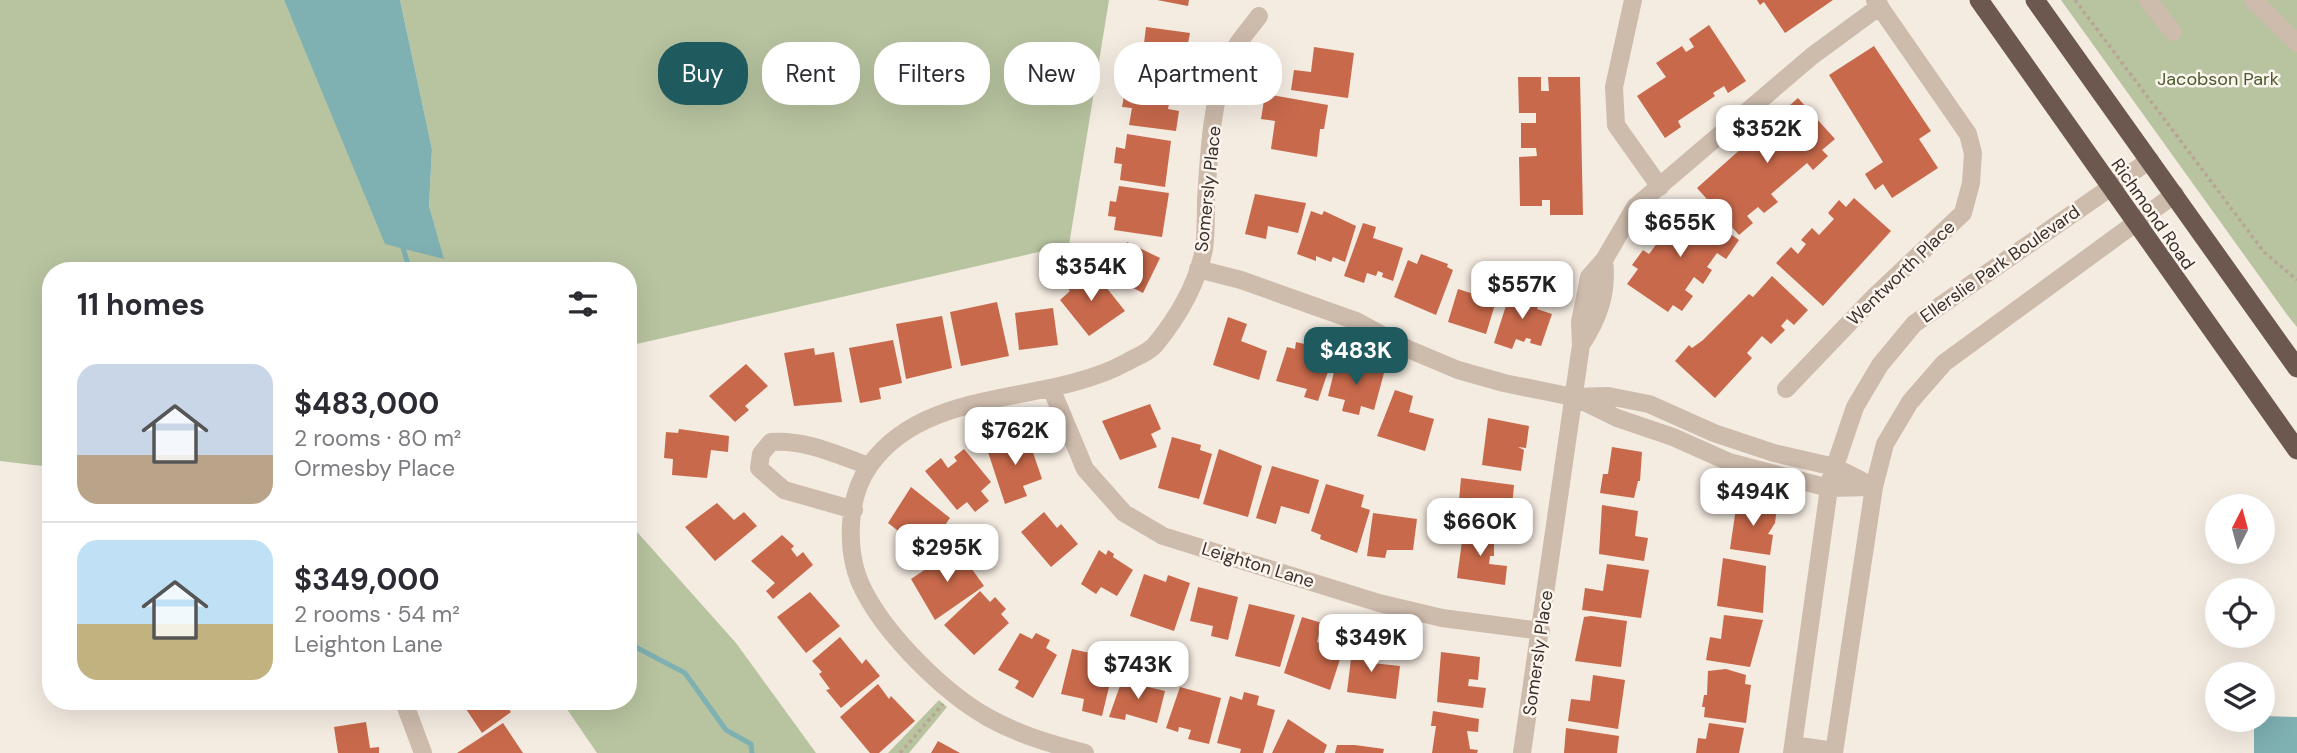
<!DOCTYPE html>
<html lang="en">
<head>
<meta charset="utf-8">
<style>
	:root { --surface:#fff; --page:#f2f2f3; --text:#2b2b33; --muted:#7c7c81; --line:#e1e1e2; --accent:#1f5a5e }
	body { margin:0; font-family:"DM Sans",sans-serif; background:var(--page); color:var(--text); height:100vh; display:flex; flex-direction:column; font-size:26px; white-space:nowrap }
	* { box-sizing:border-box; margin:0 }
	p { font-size:23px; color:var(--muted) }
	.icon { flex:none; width:38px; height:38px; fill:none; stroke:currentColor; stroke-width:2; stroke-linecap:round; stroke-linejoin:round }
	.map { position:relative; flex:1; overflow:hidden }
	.sheet { position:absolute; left:42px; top:262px; width:595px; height:448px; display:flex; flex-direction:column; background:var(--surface); border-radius:28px; box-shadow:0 7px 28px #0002 }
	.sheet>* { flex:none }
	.banner { position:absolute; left:658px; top:42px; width:665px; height:63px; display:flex; gap:14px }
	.needle { width:46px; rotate:6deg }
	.buttons { position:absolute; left:2205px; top:494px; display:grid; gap:14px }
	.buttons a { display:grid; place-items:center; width:70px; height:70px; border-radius:50%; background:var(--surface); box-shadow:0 7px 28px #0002; font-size:35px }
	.price { position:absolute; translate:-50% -60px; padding:0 16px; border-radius:14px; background:#fff; color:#222; font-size:23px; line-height:46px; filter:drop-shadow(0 2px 4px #0008) }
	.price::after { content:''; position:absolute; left:50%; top:42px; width:21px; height:16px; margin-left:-10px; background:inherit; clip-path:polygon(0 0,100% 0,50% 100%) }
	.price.active { background:var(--accent); color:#fff }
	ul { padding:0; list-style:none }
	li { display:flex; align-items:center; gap:21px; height:175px; padding:0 35px }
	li+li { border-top:2px solid var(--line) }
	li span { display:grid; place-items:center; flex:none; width:196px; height:140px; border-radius:21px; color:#555 }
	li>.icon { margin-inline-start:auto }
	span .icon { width:84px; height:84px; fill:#fffc; stroke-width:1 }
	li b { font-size:30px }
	h2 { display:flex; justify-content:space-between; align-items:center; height:84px; padding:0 35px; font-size:30px }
	.pill { padding:0 24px; border-radius:28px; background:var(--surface); box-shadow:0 7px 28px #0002; font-size:24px; line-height:63px }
	.pill.active { background:var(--accent); color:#fff }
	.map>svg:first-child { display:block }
</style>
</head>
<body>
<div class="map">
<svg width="2297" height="753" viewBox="0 0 2297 753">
	<rect width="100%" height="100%" fill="#f4ebe1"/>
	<path fill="#b8c4a0" d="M0 0H284L353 162 443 259 429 206 432 149 400 0H1109L1069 245 628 346V271H51V467L0 461Z
		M2061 0H2297V327L2288 316Z
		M628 513 630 524 736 643 816 753H597L562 702H628Z
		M939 700 947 707 909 753H888Z"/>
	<path fill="#7fb0b2" d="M284 0H400L432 149 429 206 444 259 385 244Z
		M2263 716 2297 717V753H2254V729Z"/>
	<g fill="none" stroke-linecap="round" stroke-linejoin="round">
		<path stroke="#7fb0b2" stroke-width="5" d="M403 248 410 271
			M628 643 685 673 726 730 751 744 752 753"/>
	</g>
	<path fill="#c8694b" d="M1157 0H1189L1188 6Z
		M1757 0H1833L1785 33 1764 2 1760 5Z
		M1709 25 1746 81 1728 93 1724 86 1713 93 1715 96 1678 121 1681 127 1665 138 1637 96 1666 77 1656 63 1682 46 1686 52 1694 47 1689 39Z
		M1146 27 1190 33 1186 53 1175 51 1171 81 1140 76Z
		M1874 46 1931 131 1919 139 1938 168 1892 198 1883 184 1875 190 1865 174 1883 162 1829 75Z
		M1314 47 1354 53 1348 98 1291 90 1294 70 1311 72Z
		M1518 77H1541V91H1549L1548 77H1580L1583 215H1550V200H1542V206H1520L1519 157 1537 156 1536 148H1521V123H1536V113H1519Z
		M1136 81 1182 87 1180 101 1170 99 1168 109 1179 111 1176 131 1129 125 1132 108 1122 107 1125 90 1134 92Z
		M1265 94 1328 105 1324 129H1320L1317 157 1271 149 1275 121 1261 119Z
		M1798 98 1835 139 1822 150 1828 156 1813 170 1807 163 1771 194 1778 202 1764 213 1758 207 1747 216 1753 223 1739 235 1697 188Z
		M1127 134 1171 141 1165 187 1120 180 1122 164 1114 163 1116 147 1125 149Z
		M1119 186 1169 193 1162 237 1114 230 1116 217 1108 216 1110 201 1116 202Z
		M1255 194 1306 203 1298 233 1268 226 1266 239 1245 234Z
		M1854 198 1891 231 1823 306 1776 263 1791 247 1798 254 1806 244 1801 240 1812 228 1819 235 1834 219 1828 213 1839 200 1846 207Z
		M1685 202 1739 240 1726 259 1717 253 1707 267 1712 270 1703 284 1694 277 1685 290 1693 296 1682 311 1673 305 1668 312 1627 284 1638 269 1632 265 1643 250 1649 254 1658 242 1653 239 1664 224 1672 229 1680 218 1676 214Z
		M1311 211 1322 215 1324 211 1356 226 1345 262 1333 257 1331 262 1316 256V261L1297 254Z
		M1363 223 1376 227 1373 238 1403 248 1393 281 1382 277 1383 273 1378 271 1376 276 1367 273 1364 283 1344 276Z
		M1127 242 1160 258 1143 293 1100 271 1109 254 1119 259Z
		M1421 254 1448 264 1447 267 1453 270 1436 315 1394 297 1408 260 1417 264Z
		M1094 272 1125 311 1089 336 1060 300 1070 291 1065 285 1077 276 1081 282Z
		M1772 276 1808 310 1794 325 1787 319 1781 326 1785 330 1771 344 1762 336 1747 353 1752 358 1715 398 1675 361 1689 345 1692 348 1703 340 1749 294 1753 297Z
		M1458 289 1496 301 1486 334 1448 322Z
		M1511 290 1540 300 1537 309 1552 314 1541 346 1530 343 1531 339 1526 338 1524 342 1516 339 1512 349 1494 343Z
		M997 302 1009 356 961 366 950 312Z
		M1053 308 1058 345 1019 350 1015 313Z
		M942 316 952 368 906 379 896 324Z
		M1228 317 1247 324 1241 341 1267 351 1259 380 1213 365Z
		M893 340 902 383 879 388 881 399 860 403 849 348Z
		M1296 342 1309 345 1305 355 1325 362 1326 355 1333 357 1318 401 1304 397 1307 389 1276 381 1287 347 1295 349Z
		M814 348 815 355 834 352 842 402 794 406 784 353Z
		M1337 360 1384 373 1374 410 1361 406 1359 415 1342 411 1345 400 1328 396Z
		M746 364 768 386 745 406 749 410 735 422 709 396Z
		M1395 390 1413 396 1409 412 1434 419 1425 451 1377 436Z
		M1150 404 1161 429 1151 434 1157 447 1120 460 1102 421Z
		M1488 418 1529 426 1526 448 1518 447 1524 450 1521 471 1482 465Z
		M679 429 729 436 728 452 711 450 707 478 672 475 673 459 664 458 666 432 678 433Z
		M1026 432 1042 479 1023 486 1027 496 1005 504 988 452 1008 445 1006 439Z
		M1172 437 1201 445 1200 450 1212 454 1199 499 1158 488Z
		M1612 447 1642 452 1640 481H1638L1634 498 1600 493 1603 474H1608Z
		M964 449 991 482 981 491 989 501 975 512 967 502 957 510 925 471 941 458 948 468 957 461 954 457Z
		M1219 449 1262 466 1248 517 1203 504Z
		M1272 466 1319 480 1309 514 1281 506 1276 524 1256 518Z
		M1461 478 1514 485 1510 532 1457 524Z
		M1326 484 1364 495 1361 507 1370 510 1357 553 1320 539 1321 535 1311 531Z
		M911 487 950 518 943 528 949 533 939 546 932 541 924 551 888 523Z
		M1737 501 1777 507 1775 523 1768 534 1773 535 1770 555 1730 549Z
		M717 503 734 520 744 512 757 526 715 561 685 527Z
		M1602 505 1638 511 1635 536 1648 538 1644 561 1599 554Z
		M1044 512 1057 528 1061 524 1078 544 1051 567 1021 532Z
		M1373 513 1417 519 1413 550H1387L1385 558 1367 556Z
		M1464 527 1494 531V556H1490L1489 564 1507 566 1505 585 1457 578Z
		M782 535 794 546 791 549 797 557 803 552 813 565 773 599 766 591 775 583 751 561Z
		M957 548 984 586 935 620 911 579Z
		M1099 550 1106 555 1108 550 1114 554 1113 557 1133 570 1117 596 1101 587 1096 594 1081 584Z
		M1723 558 1766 566 1763 613 1717 606Z
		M1607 564 1649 570 1641 618 1582 610 1585 588 1603 591Z
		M1144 574 1166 582 1168 575 1190 583 1174 631 1130 616Z
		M1198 587 1238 597 1228 640 1211 636 1213 626 1190 621Z
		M980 591 990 602 995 597 1006 609 1001 614 1009 623 974 655 944 625Z
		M810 592 840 626 806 653 777 617Z
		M1249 604 1295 615 1280 667 1235 656Z
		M1724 615 1763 620 1750 667 1706 660 1710 637 1721 639Z
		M1591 616 1627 621 1621 667 1575 661 1584 617Z
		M1302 617 1322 623 1317 642 1343 650 1330 690 1284 673Z
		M1020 633 1032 639 1036 633 1050 640 1046 648 1057 655 1033 698 1015 688 1019 681 998 670Z
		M840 637 862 664 866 659 880 676 841 708 826 690 830 689 819 674 822 672 812 661Z
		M1353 642 1374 644 1372 663 1400 666 1396 699 1347 692Z
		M1072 649 1103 656 1101 664 1114 666 1102 716 1082 711 1084 699 1061 694Z
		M1441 652 1480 657 1478 680 1469 679 1468 686 1486 688 1483 708 1437 702Z
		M1726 669 1746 675 1745 684 1751 685 1746 723 1704 717 1705 707H1702L1704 695H1707L1708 671Z
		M1593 675 1625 680 1618 729 1568 721 1571 699 1590 701Z
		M1136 677 1150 680 1148 687 1165 691 1157 723 1126 714 1125 720 1109 717 1122 680 1135 684Z
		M878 684 889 699 891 696 915 721 879 753H870L840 717Z
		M1180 687 1221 698 1209 744 1188 739 1191 730 1179 727 1178 732 1166 728Z
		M1244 692 1259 696 1257 705 1275 710 1263 753H1240L1241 749 1217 743 1230 696 1242 700Z
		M453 702H503L511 712 482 733 464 706 458 710Z
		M1433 711 1479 719 1478 732 1467 731 1470 749 1478 750 1477 753H1432L1436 726H1431Z
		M1288 719 1327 745 1324 753H1272Z
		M366 722 370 748 379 747V753H338L334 727Z
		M503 723 523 753H457Z
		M1709 723 1744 728 1739 753H1696L1698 738 1706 739Z
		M1566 728 1619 736 1617 753H1564Z
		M938 741 960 753H931Z
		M1337 745H1355L1384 749 1383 753H1335Z"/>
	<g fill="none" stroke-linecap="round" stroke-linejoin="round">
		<path stroke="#b9a596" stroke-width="3.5" stroke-dasharray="3.5 3.5" stroke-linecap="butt" d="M2075 0 2264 252 2297 280
			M900 753 943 704"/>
		<path stroke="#cdbbac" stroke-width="18" d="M1633 0 1614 87 1616 125 1660 187
			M2148 0 2173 32
			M2253 0 2297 43
			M1198 269 1241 280 1356 321 1408 349 1458 370 1504 383 1573 397 1608 396 1649 404 1714 433 1774 453 1835 467 1874 487
			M1581 345C1599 318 1608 292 1604 260
			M1051 388 1085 469 1124 513 1163 536 1379 603 1442 618 1541 631
			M1786 389 1874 297 1963 213 1971 183 1973 153 1968 134 1875 0
			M1576 398 1617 418 1673 437 1729 462 1829 488 1871 487
			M854 510 784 490 759 468 761 454 771 442C805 439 837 455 869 466
			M404 702 423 753
			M1793 745 1834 751
			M1085 753C1051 744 1020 735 989 718 944 693 887 636 864 591 845 555 846 498 870 465 927 385 1048 406 1127 362 1136 357 1148 353 1155 345 1178 317 1197 285 1204 249 1206 234 1206 216 1206 200 1209 155 1211 103 1228 61 1234 45 1249 30 1259 16
			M1522 753 1581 345 1580 322 1589 277 1604 260 1635 207 1812 56 1880 6
			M1792 753 1830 481 1855 407 1880 365 1914 324 2150 160
			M1834 753 1874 487 1885 444 1910 402 1944 363 2175 194"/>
		<path stroke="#6c584f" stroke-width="19" d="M1979 0 2297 450
			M2035 0 2297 368"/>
	</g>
	<g text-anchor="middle" stroke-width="5" stroke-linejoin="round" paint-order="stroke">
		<g font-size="18" fill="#4a5a2e" stroke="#fbf5ee">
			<text x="2218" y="85">Jacobson Park</text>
		</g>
		<g font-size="18" fill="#3b302b" stroke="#fbf5ee">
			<text transform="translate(1208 189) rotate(-84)" y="6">Somersly Place</text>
			<text transform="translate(2153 214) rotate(55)" y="6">Richmond Road</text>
			<text transform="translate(2000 264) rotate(-35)" y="6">Ellerslie Park Boulevard</text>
			<text transform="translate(1901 273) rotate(-44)" y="6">Wentworth Place</text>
			<text transform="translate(1258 565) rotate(17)" y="6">Leighton Lane</text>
			<text transform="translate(1538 653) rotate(-82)" y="6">Somersly Place</text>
		</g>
	</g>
</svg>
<div class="buttons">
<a><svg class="needle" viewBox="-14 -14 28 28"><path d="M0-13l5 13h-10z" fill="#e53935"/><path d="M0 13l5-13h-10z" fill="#7c7c81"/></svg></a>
<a><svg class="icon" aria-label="locate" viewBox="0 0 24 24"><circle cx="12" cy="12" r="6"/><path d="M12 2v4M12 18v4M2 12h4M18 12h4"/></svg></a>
<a><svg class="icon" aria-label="layers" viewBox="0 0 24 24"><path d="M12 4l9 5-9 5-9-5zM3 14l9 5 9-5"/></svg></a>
</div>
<b class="price" style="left:1767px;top:165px">$352K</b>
<b class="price" style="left:1680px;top:259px">$655K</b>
<b class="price" style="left:1091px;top:303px">$354K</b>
<b class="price" style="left:1522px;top:321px">$557K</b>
<b class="price active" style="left:1356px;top:387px">$483K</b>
<b class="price" style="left:1015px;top:467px">$762K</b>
<b class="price" style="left:1753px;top:528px">$494K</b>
<b class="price" style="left:1480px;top:558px">$660K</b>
<b class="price" style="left:947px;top:584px">$295K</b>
<b class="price" style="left:1371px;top:674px">$349K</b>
<b class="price" style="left:1138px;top:701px">$743K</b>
<div class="banner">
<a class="pill active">Buy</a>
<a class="pill">Rent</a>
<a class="pill">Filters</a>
<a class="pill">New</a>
<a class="pill">Apartment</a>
</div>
<section class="sheet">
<h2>11 homes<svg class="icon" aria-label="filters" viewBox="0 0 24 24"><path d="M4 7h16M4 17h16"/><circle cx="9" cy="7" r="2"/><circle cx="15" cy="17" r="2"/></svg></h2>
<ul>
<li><span style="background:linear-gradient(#c9d6e8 65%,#b9a48a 0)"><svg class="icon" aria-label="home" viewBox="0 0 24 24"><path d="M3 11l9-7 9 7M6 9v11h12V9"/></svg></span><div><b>$483,000</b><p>2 rooms · 80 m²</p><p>Ormesby Place</p></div></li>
<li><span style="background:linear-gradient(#bfe0f5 60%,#c2b280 0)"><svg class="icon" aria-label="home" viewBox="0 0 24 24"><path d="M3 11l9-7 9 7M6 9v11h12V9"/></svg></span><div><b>$349,000</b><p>2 rooms · 54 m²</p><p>Leighton Lane</p></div></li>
</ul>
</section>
</div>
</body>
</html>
